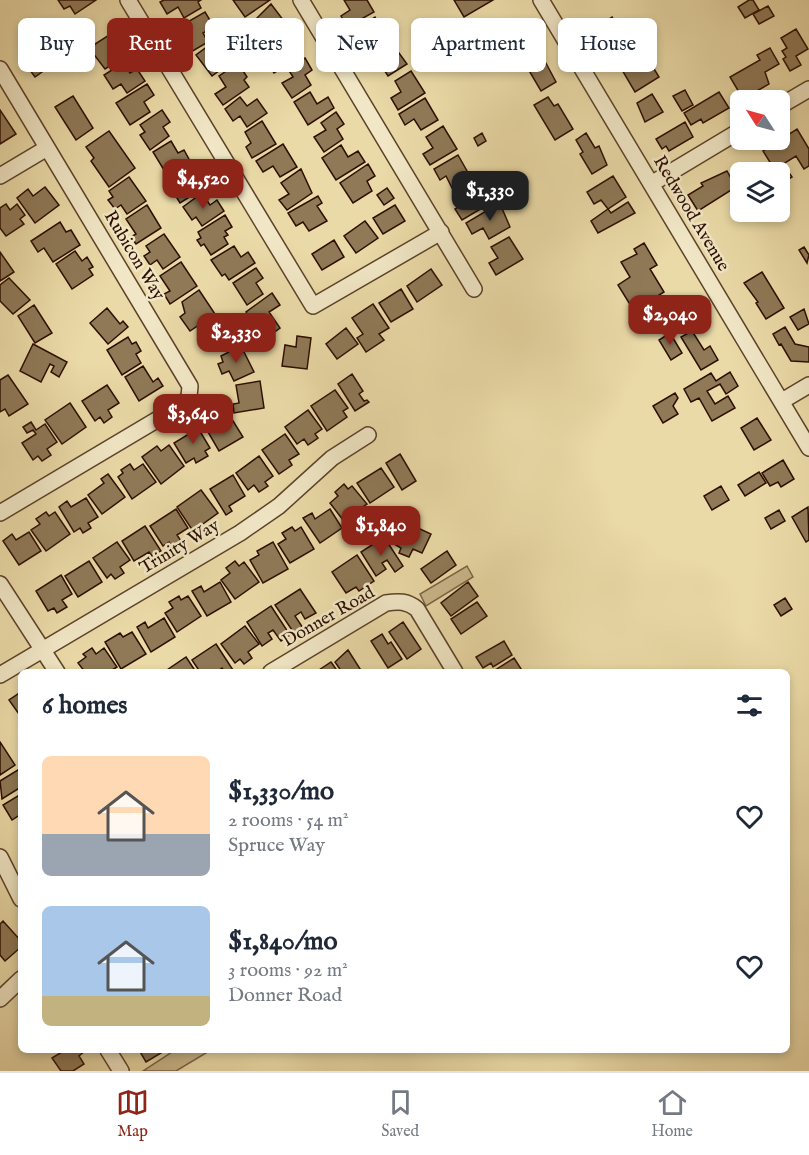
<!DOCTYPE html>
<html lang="en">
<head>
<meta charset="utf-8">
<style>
	:root { --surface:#fff; --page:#f6f6f7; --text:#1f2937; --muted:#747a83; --line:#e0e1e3; --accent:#8f2418 }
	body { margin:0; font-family:"IM FELL English",serif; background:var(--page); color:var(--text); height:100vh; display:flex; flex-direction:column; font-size:22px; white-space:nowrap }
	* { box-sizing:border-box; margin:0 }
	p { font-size:20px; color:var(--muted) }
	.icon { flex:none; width:33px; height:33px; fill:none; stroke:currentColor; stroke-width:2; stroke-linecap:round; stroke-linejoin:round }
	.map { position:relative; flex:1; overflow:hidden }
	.sheet { position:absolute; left:18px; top:669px; width:772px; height:384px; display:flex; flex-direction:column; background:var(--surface); border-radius:9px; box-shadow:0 3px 9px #0003 }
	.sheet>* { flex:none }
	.hud { position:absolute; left:18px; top:18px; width:774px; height:54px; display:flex; gap:12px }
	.needle { width:39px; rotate:306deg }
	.controls { position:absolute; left:730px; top:90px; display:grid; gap:12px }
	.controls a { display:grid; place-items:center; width:60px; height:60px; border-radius:9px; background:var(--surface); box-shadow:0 3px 9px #0003; font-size:30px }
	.price { position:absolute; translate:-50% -51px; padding:0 14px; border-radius:12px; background:var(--accent); color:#fff; font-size:20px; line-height:39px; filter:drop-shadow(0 2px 3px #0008) }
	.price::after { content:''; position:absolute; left:50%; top:36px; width:18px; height:14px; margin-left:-9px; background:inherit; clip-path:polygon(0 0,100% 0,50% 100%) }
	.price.current { background:#222; color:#fff }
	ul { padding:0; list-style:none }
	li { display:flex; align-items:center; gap:18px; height:150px; padding:0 24px }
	li span { display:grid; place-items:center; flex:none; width:168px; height:120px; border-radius:9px; color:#555 }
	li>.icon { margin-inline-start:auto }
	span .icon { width:72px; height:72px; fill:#fffc; stroke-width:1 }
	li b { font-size:26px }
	h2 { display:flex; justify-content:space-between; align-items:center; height:72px; padding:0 24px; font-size:26px }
	.tag { padding:0 21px; border-radius:9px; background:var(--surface); box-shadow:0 3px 9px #0003; font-size:21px; line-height:54px }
	.tag.current { background:var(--accent); color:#fff }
	.tabs { display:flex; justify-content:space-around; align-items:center; height:84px; border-top:2px solid var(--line); background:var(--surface); font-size:16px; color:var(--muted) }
	.tabs a { display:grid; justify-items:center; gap:3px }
	.tabs .current { color:var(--accent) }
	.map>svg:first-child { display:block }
</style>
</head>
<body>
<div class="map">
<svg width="809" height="1071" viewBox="0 0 809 1071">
	<rect width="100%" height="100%" fill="#eadaa7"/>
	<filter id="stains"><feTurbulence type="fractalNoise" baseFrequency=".00333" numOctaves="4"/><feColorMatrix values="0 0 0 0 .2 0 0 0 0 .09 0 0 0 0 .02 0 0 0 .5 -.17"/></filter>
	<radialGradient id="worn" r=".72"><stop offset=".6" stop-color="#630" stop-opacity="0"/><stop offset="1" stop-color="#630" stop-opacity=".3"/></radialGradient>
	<path fill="#cab78b" stroke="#7c6346" stroke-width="1.5" d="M467 566 473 577 426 606 420 594Z
		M175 1050H211L176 1071H143Z"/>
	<path fill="#8f7957" stroke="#2d0f00" stroke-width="1.5" d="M58 0H96L75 14 70 6 64 9Z
		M164 0H201L198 2 201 8 184 18 178 7 167 14 160 2Z
		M233 0H270L245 17Z
		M344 0H367L374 12 347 27 341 16 350 10Z
		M454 0H493L464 17Z
		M749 0H753L759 10 745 18 738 7Z
		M271 4 284 21 264 36 253 22Z
		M768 6 774 16 759 24 753 14Z
		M205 12 214 27 203 33 208 42 191 52 184 38 190 35 184 24Z
		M375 17 388 40 371 50 363 38 357 42 351 32Z
		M612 17 619 29 614 32 619 40 605 49 591 31Z
		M796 29 808 49 796 56 801 65 790 71 783 59 786 57 782 51 787 48 781 38Z
		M42 35 47 42 55 37 67 54 35 77 21 58 36 48 32 43Z
		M109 35 113 43 119 38 129 54 105 69 89 48Z
		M278 40 284 50 294 44 301 56 274 73 260 51Z
		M391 42 407 64 388 76 381 65 372 70 365 59Z
		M212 43 218 51 226 46 235 59 212 76 196 55Z
		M639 44 659 77 635 92 615 58Z
		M770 48 779 64 765 72 769 84 743 99 730 77 760 60 757 55Z
		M540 52 556 82 541 91 524 62Z
		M305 58 312 70 305 75 311 85 292 98 282 83 293 77 288 69Z
		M123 63 130 73 137 69 145 81 127 93 121 84 113 89 104 75Z
		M238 63 247 77 244 80 249 87 223 105 215 94 226 87 219 76Z
		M411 71 425 93 398 110 391 98 401 92 395 81Z
		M147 84 154 95 144 102 150 112 130 125 116 103Z
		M685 90 693 105 682 111 673 96Z
		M310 92 317 104 328 97 334 108 308 125 294 102Z
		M719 92 729 108 703 123 701 119 691 125 684 113Z
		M652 94 663 112 645 122 637 103Z
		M73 96 93 128 76 140 55 107Z
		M240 97 247 106 257 99 267 113 247 127 240 116 233 121 225 109Z
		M548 97 554 106 558 104 573 129 555 140 534 105Z
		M425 98 438 120 421 130 414 119 405 125 399 114Z
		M0 110 16 134 0 144Z
		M162 110 170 122 163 127 169 136 150 150 140 135 145 132 140 125Z
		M336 112 344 124 337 129 343 139 324 152 314 137 326 130 321 123Z
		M262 121 276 144 252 158 246 147 251 143 245 132Z
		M685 122 693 137 669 151 666 146 662 149 656 139Z
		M443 126 457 149 430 165 423 154 433 148 426 137Z
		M797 129 809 149V166L804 169 796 156 783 164 792 177 780 184V172H776L763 151Z
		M109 131 135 168 109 187 91 161 94 158 86 147Z
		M482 133 486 141 478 146 474 138Z
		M586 133 595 148 599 146 607 165 592 174 580 154 583 152 576 140Z
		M171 141 178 153 184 150 190 161 167 175 153 152Z
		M283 144 297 167 280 177 273 166 263 172 256 161Z
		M341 145 348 157 358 151 365 162 336 180 322 158Z
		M458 155 471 178 452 188 446 176 440 180 434 169Z
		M193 164 200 175 189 181 196 193 180 203 166 180Z
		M368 164 375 176 367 181 372 191 353 203 340 183Z
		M301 169 312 193 287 210 279 200 289 194 281 183Z
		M727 171 736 187 698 211 688 195 703 186 701 183Z
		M613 176 626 197 608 209 601 200 594 204 587 192Z
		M129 177 146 201 127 214 121 205 115 209 108 200 113 197 109 191Z
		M477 181 481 187 485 184 493 196 486 200 489 204 462 220 455 209 465 203 459 192Z
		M45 187 59 205 35 223 17 198 28 189 33 196Z
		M387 188 394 198 384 205 377 195Z
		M202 193 210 205 217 200 224 211 202 226 196 217 192 220 183 207Z
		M318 196 322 203 317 206 327 221 309 231 303 222 296 226 288 213Z
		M628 202 635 213 598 233 591 221 608 209 611 213Z
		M6 204 10 210 17 204 25 215 20 219 24 224 6 236 0 228V208Z
		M147 205 161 228 136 244 131 237 136 234 126 219Z
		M395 205 405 221 383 234 373 218Z
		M501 206 510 227 489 239 483 228 472 234 466 223 493 207 495 209Z
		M225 215 232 227 225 231 228 235 224 237 228 244 211 255 204 244 201 246 197 240 201 238 198 232Z
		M365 221 378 238 356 253 344 236Z
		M60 222 66 232 71 230 80 245 53 262 44 248 38 252 31 241Z
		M164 234 180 257 163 269 157 260 150 265 144 256 150 252 146 246Z
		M509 237 523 259 496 275 489 263 498 258 491 247Z
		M334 240 344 257 322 270 312 254Z
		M644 243 657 265 650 269 664 292 634 311 618 285 630 277 621 262 637 254 634 249Z
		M234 246 241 257 248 252 255 263 229 280 225 274 222 276 211 260Z
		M804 247 809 255 807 263 799 250Z
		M75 251 82 261 87 257 93 267 89 269 93 275 72 289 56 264Z
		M0 252 14 272 0 281Z
		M181 262 197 286 170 304 164 294 170 291 160 276Z
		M256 268 263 278 256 283 263 294 247 305 233 283Z
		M431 269 442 285 417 302 407 286Z
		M762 272 784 308 766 319 756 303 758 302 744 283Z
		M9 278 30 300 13 314 0 301V285Z
		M401 289 413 309 391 322 379 303Z
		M199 290 215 314 190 331 180 317 185 313 182 302Z
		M272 293 280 305 269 312 280 328 265 339 246 312Z
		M373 304 389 328 379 334 384 340 366 352 357 338 363 334 352 318Z
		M34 305 52 333 35 343 18 316Z
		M107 308 120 324 123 321 128 327 108 344 90 323Z
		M804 309 809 324 798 330 790 317Z
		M785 327 795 344 809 347V362L791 361 781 344 779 345 773 334Z
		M346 328 358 344 337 359 326 344Z
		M692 331 704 350 710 346 718 360 701 370 681 337Z
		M670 333 682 353 671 360 659 340Z
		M297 336 311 338 307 369 282 366 285 345 296 347Z
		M128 337 132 344 136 342 141 351 136 354 141 363 122 375 107 350Z
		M33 344 67 362 59 377 51 372 54 366 50 364 41 382 20 371Z
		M241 346 254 372 234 381 229 371 222 374 218 364 223 362 221 356Z
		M143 366 153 382 158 378 163 386 139 401 125 377Z
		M730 372 738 386 726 394 720 384 707 391 715 404 728 396 735 408 712 421 699 398 691 402 684 389 711 373 716 381Z
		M352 374 363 391 359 394 364 401 367 400 369 402 355 411 338 384Z
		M8 375 28 404 9 416 5 409 0 412V380Z
		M260 381 264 408 234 413 233 404 239 403 236 385Z
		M107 385 119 403 108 410 112 417 104 423 100 417 95 421 82 401Z
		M335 390 348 408 343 411 347 417 327 431 311 406Z
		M675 393 678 398 673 406 678 414 663 423 653 406Z
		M70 403 86 427 62 444 45 420Z
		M308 410 322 429 315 434 318 438 308 445 304 439 297 444 285 427Z
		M220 415 223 420 230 416 243 437 219 451 208 432 215 428 211 421Z
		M757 418 771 440 754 450 741 428Z
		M31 422 36 430 45 424 57 442 47 449 51 455 42 461 38 456 33 460 22 443 36 434 33 430 27 433 23 427Z
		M195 423 210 448 205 451 208 456 196 463 194 458 186 463 174 443 189 434 185 428Z
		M285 434 299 454 289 460 292 465 279 474 262 450Z
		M169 445 184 466 161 484 142 457 157 446 161 451Z
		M400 454 416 481 402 490 386 463Z
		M259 456 273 476 265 482 268 486 259 492 254 485 248 490 236 473Z
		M783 460 794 479 781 487 778 482 770 486 762 473Z
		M130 464 134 470 143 464 156 482 132 499 118 477 123 473 121 470Z
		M381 468 394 487 370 503 357 483Z
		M759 472 766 483 745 496 738 485Z
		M108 474 125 497 102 514 88 495 104 483 101 479Z
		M233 475 245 496 229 506 232 511 226 515 210 489Z
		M344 484 348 489 352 486 367 504 343 520 330 503 338 496 335 492Z
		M721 486 729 500 712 510 704 496Z
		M201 490 218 513 193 531 177 507Z
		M86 498 98 517 88 523 91 528 83 533 80 528 74 532 59 507 67 501 71 507Z
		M808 507 809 540 806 542 792 517Z
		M176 509 188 528 177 535 181 541 172 547 169 542 163 546 150 526Z
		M330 509 342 528 320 543 303 518 312 513 315 519Z
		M779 510 785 521 771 529 765 518Z
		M46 512 49 516 55 512 70 534 46 551 31 530 40 524 36 519Z
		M405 522 431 534 422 553 413 549 409 557 399 553 401 548 394 544Z
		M145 526 161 551 152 556 149 552 134 561 122 541Z
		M292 527 295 531 301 527 314 549 290 563 278 544 286 539 282 533Z
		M29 532 41 551 19 565 3 541 12 534 16 540Z
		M384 537 403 566 395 572 387 560 382 563 386 569 376 576 361 552Z
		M117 542 130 560 120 567 124 573 115 579 111 574 107 578 93 558Z
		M273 542 288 569 263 583 250 560 259 555 257 551Z
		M447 551 456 565 431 583 421 569Z
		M357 555 374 581 359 591 356 587 346 593 332 572Z
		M89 561 102 582 78 597 65 576Z
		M235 561 239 566 244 562 259 582 235 599 221 580 230 573 226 568Z
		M61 575 72 594 62 600 67 607 57 613 54 608 48 611 36 591Z
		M220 582 231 602 207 616 192 591 201 586 204 592Z
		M468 582 478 596 451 616 441 603Z
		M300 589 316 613 305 619 301 612 295 616 303 628 294 633 275 605Z
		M179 596 181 600 188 596 201 616 177 632 165 613 173 608 169 602Z
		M785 598 792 609 781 616 774 605Z
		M477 602 487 616 461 634 451 619Z
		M271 606 290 635 281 641 273 630 268 633 272 639 262 646 247 622Z
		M164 618 175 637 151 652 137 627 145 622 148 628Z
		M403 622 421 649 407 659 389 632Z
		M245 626 259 644 248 652 252 658 244 664 240 659 235 663 221 644Z
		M132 632 146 654 121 669 105 642 120 633 123 637Z
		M382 634 388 644 391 642 402 659 388 668 371 641Z
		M504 641 512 655 493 667 491 663 483 668 476 657Z
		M216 644 233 670 225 672 222 668 217 672H200L192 660Z
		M92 648 96 654 104 648 117 667 109 672H85L78 663 86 657 83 654Z
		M348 650 362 672H342L335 662Z
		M186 657 196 672H164Z
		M514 658 523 672H492Z
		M331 662 338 672H320L319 670Z
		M21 692V717L9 700Z
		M0 742 15 765 0 775Z
		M21 768V787L2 799 0 781Z
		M21 794V814L12 820 3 805Z
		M3 921 21 941V947L5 961 0 955V924Z
		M65 1050H86L79 1056 84 1064 73 1071H61L52 1058Z
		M139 1050H166L146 1062Z"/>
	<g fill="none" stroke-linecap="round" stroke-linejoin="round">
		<defs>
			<path id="minor" d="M128 0 313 306 441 232
				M301 0 474 289
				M541 0 809 448
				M0 69 190 386 189 397 180 406 0 513
				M780 106 809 89
				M0 176 47 148
				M651 184 741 130
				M782 401 809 385
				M0 584 57 672
				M271 672 386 603C399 601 407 601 417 609L455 672
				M0 675 240 533 279 506 332 458 368 435
				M0 857 21 899
				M0 999 21 979
				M108 1050 121 1071"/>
		</defs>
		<use href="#minor" stroke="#5c422a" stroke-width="18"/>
		<use href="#minor" stroke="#f1e7c6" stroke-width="15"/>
	</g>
	<g text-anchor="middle" stroke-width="5" stroke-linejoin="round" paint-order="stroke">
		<g font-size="18" fill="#2d0f00" stroke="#f1e7c6">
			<text transform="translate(692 213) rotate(59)" y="6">Redwood Avenue</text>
			<text transform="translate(135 255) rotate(59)" y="6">Rubicon Way</text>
			<text transform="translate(179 546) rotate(-31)" y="6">Trinity Way</text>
			<text transform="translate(328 616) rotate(-30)" y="6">Donner Road</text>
		</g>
	</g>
	<rect width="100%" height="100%" filter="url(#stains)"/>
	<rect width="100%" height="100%" fill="url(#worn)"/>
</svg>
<div class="controls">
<a><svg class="needle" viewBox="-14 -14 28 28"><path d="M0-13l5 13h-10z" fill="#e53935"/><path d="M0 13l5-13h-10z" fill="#747a83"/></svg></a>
<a><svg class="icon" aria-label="layers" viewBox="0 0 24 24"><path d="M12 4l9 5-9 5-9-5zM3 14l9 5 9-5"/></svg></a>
</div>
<b class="price" style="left:203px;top:210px">$4,520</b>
<b class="price current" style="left:490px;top:222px">$1,330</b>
<b class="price" style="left:670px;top:346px">$2,040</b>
<b class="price" style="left:236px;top:364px">$2,330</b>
<b class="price" style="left:193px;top:445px">$3,640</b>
<b class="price" style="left:381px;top:557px">$1,840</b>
<div class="hud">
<a class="tag">Buy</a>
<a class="tag current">Rent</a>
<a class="tag">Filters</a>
<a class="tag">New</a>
<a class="tag">Apartment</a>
<a class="tag">House</a>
</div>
<section class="sheet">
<h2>6 homes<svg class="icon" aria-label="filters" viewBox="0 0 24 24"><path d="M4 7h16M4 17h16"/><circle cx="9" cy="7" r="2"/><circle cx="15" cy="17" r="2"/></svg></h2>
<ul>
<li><span style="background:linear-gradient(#ffd9b3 65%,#9aa5b1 0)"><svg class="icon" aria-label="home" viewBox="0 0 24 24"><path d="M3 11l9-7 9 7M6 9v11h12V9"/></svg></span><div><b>$1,330/mo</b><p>2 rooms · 54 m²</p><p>Spruce Way</p></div><svg class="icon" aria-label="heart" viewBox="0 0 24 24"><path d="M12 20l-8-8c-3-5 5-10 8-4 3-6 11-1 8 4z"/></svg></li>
<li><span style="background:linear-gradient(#a9c7e8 75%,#c2b280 0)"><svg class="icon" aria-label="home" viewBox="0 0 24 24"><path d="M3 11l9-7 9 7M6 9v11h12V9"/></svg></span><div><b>$1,840/mo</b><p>3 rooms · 92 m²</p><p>Donner Road</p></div><svg class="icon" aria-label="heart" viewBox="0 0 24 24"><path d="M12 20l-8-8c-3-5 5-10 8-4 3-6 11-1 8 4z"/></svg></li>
</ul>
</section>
</div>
<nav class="tabs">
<a class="current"><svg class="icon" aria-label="map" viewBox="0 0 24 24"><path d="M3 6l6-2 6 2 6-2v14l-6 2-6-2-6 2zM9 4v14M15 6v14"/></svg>Map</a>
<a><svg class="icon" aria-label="saved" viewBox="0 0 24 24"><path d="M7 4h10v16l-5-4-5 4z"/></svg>Saved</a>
<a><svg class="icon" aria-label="home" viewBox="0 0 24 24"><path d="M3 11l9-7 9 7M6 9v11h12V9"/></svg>Home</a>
</nav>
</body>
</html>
